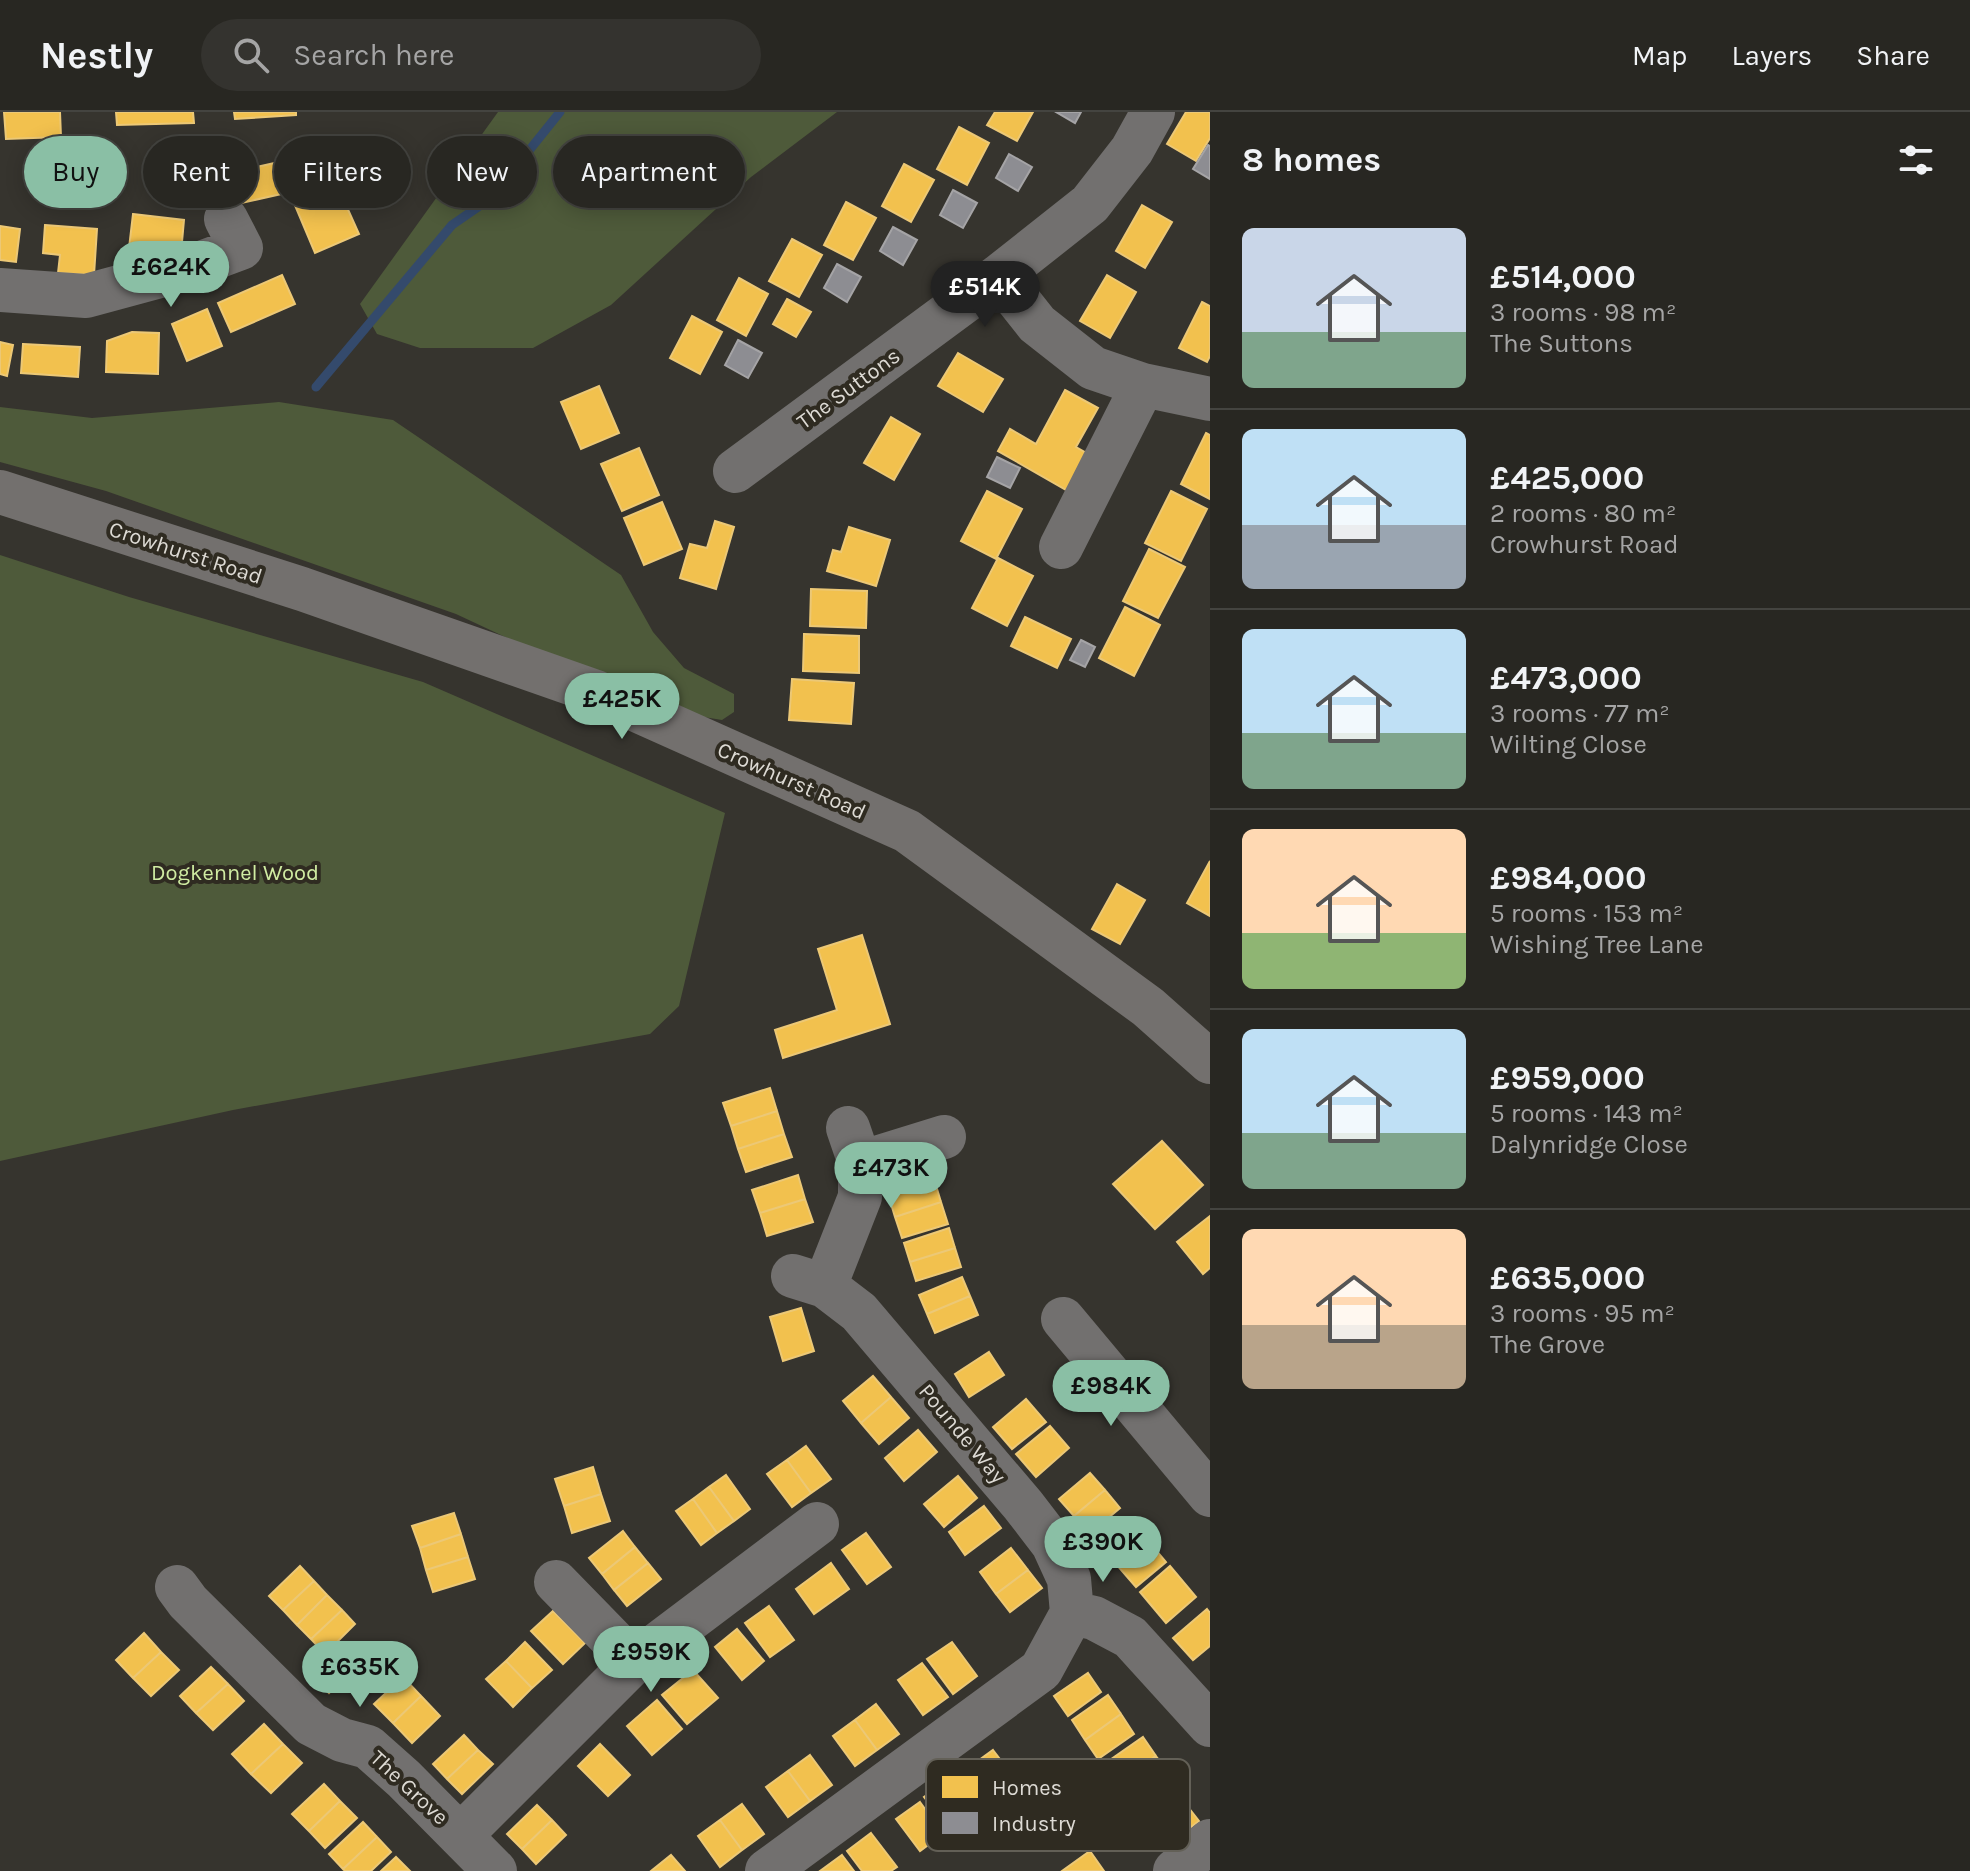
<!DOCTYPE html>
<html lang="en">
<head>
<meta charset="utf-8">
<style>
	:root { --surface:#282722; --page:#34332f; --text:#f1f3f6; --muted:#a5a5a5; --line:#444440; --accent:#8abfa5 }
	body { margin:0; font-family:Karla,sans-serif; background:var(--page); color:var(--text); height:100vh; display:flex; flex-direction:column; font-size:30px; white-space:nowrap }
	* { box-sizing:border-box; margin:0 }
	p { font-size:26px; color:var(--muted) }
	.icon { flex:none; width:44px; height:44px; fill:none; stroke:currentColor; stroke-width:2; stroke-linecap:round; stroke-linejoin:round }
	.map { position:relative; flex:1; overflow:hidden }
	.drawer { display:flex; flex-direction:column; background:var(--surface); width:760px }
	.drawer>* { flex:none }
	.hud { position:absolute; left:24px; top:24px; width:760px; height:72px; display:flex; gap:16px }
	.price { position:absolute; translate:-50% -68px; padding:0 18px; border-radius:28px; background:var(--accent); color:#111; font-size:26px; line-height:52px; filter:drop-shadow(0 2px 4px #0008) }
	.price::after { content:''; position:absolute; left:50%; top:48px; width:24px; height:18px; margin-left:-12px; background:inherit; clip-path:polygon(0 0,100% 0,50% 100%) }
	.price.selected { background:#222; color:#fff }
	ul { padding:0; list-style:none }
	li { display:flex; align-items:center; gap:24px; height:200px; padding:0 32px }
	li+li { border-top:2px solid var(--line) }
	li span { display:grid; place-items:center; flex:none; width:224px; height:160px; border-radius:12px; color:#555 }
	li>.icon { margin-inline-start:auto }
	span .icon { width:96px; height:96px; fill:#fffc; stroke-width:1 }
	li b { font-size:34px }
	h2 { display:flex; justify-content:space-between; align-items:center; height:96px; padding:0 32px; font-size:34px }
	.pill { padding:0 28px; border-radius:36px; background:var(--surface); box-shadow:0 4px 20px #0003,0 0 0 2px var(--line); font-size:28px; line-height:72px }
	.pill.selected { background:var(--accent); color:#111 }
	header { display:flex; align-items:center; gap:48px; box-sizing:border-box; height:112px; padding:0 40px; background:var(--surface); border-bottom:2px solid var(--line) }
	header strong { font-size:38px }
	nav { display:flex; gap:44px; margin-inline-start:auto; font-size:28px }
	.search { width:560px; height:72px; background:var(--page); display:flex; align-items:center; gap:20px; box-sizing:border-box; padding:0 28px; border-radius:44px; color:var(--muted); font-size:30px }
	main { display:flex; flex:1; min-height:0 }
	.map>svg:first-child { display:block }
</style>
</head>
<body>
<header>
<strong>Nestly</strong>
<div class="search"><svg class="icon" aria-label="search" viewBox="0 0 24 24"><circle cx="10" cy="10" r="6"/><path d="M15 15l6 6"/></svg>Search here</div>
<nav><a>Map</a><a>Layers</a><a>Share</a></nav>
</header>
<main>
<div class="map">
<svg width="1210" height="1759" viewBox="0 0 1210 1759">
	<rect width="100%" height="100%" fill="#36342e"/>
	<path fill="#4e5a3a" d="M498 0H837L751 65 611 193 533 236H420L377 222 360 192Z
		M279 290 393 308 621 463 653 520 684 556 734 582V600L722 608 661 598 456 502 106 379 0 350V295L92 306Z
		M0 443 129 485 423 570 725 701 679 894 650 922 233 998 0 1049Z"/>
	<path fill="#f2c14e" stroke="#ecc876" stroke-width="2" d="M4 0H60L61 25 6 27Z
		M116 0H193L194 11 117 13Z
		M234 0H296V3L235 7Z
		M995 0H1033L1017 29 987 13Z
		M1186 0H1210V26L1196 49 1167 32Z
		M959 15 989 31 967 73 937 57Z
		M288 48 295 79 232 93 224 62Z
		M904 52 934 68 911 110 882 94Z
		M337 73 359 122 315 141 294 91Z
		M846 90 876 106 853 148 824 133Z
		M1142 93 1172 110 1145 156 1116 139Z
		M133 102 184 108 181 141 129 136Z
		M45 113 97 117 94 163 58 161 60 143 43 141Z
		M0 114 20 117 16 150 0 148Z
		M792 127 822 143 799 185 769 169Z
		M282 163 295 192 231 220 218 191Z
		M1107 163 1136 180 1110 226 1080 209Z
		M739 166 768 182 746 224 717 208Z
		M787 187 811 200 796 225 773 212Z
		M1202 190 1210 194V244L1207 250 1179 236Z
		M207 197 222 234 187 249 172 212Z
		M692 204 722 220 700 262 670 246Z
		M132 220 159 221 158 262 106 260 107 229Z
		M0 230 13 233 7 264 0 262Z
		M23 232 80 235 78 265 21 261Z
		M958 241 1003 267 983 300 938 274Z
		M599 274 619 321 581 337 561 290Z
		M1065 278 1098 296 1076 335 1088 342 1068 379 998 339 1010 317 1036 332Z
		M891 305 920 322 894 368 864 351Z
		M1206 321 1210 323V387L1181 372Z
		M639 336 659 383 622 399 601 352Z
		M987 379 1022 397 996 447 961 429Z
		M1171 379 1207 397 1181 449 1145 431Z
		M662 390 682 437 644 453 624 406Z
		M715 409 734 415 716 477 680 466 690 432 707 436Z
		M849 415 890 428 876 474 827 459 833 438 841 440Z
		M1149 437 1185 455 1158 506 1123 489Z
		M998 446 1033 464 1007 514 972 496Z
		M811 477 867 479 866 516 810 514Z
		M1125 495 1160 513 1134 564 1099 546Z
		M1025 505 1071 527 1057 556 1011 534Z
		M804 522 859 524V561L803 559Z
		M792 567 854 571 851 612 789 608Z
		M1210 749V804L1187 791Z
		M1117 772 1145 788 1120 832 1092 817Z
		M862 823 890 912 783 946 775 918 837 898 818 837Z
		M770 976 777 999 731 1014 723 991Z
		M777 999 784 1022 738 1037 731 1014Z
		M784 1022 792 1045 746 1060 738 1037Z
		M1162 1029 1203 1073 1155 1117 1113 1072Z
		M798 1063 805 1087 760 1101 752 1078Z
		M934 1067 941 1090 895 1105 888 1082Z
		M805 1087 813 1110 767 1124 760 1101Z
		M941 1090 948 1112 902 1126 895 1105Z
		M1210 1104V1156L1203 1162 1177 1130Z
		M949 1116 955 1136 910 1150 904 1131Z
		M955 1136 961 1155 916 1169 910 1150Z
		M962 1165 970 1184 927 1202 919 1183Z
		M970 1184 978 1203 935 1221 927 1202Z
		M801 1196 814 1239 783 1249 770 1205Z
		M989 1240 1004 1263 969 1285 955 1262Z
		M873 1264 891 1285 861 1311 843 1289Z
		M891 1285 909 1306 879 1332 861 1311Z
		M1026 1287 1046 1310 1012 1337 993 1315Z
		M1050 1314 1069 1336 1036 1365 1016 1342Z
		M918 1318 937 1340 904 1369 885 1346Z
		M806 1334 831 1367 811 1381 787 1348Z
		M787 1348 811 1381 792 1395 767 1362Z
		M593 1355 601 1382 564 1394 555 1367Z
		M1090 1361 1105 1378 1074 1404 1059 1387Z
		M726 1363 750 1397 734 1409 709 1375Z
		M958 1364 977 1386 944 1415 924 1392Z
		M709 1375 734 1409 717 1421 693 1387Z
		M1105 1378 1120 1396 1089 1422 1074 1404Z
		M601 1382 610 1409 572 1421 564 1394Z
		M693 1387 717 1421 701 1433 676 1399Z
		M984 1394 1001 1416 965 1443 949 1420Z
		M454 1401 461 1422 420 1436 412 1414Z
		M623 1419 635 1435 602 1462 589 1446Z
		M1140 1419 1166 1450 1136 1475 1110 1445Z
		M866 1421 891 1455 867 1472 842 1438Z
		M461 1422 468 1445 426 1458 420 1436Z
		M635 1435 648 1451 614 1478 602 1462Z
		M1011 1436 1028 1458 996 1482 980 1460Z
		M468 1445 475 1467 433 1480 426 1458Z
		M648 1451 661 1467 627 1494 614 1478Z
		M831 1451 849 1477 814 1502 796 1477Z
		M300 1454 314 1469 283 1498 269 1484Z
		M1170 1454 1196 1485 1166 1511 1140 1480Z
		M1028 1458 1042 1476 1010 1500 996 1482Z
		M314 1469 327 1483 297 1513 283 1498Z
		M327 1483 342 1498 311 1527 297 1513Z
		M769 1494 794 1528 770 1545 745 1511Z
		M1207 1497 1210 1501V1534L1193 1548 1173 1526Z
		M342 1498 355 1512 325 1542 311 1527Z
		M553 1499 585 1531 563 1552 531 1519Z
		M737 1517 764 1549 742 1568 715 1535Z
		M144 1521 161 1540 133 1566 116 1548Z
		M525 1530 552 1558 532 1576 506 1549Z
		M952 1530 977 1564 953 1582 927 1547Z
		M340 1536 357 1554 329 1581 311 1563Z
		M161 1540 179 1558 151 1584 133 1566Z
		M506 1549 532 1576 513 1595 486 1567Z
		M922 1551 948 1585 923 1603 898 1568Z
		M211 1555 228 1572 196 1601 180 1584Z
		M693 1558 718 1586 687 1612 662 1583Z
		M1088 1561 1101 1580 1068 1604 1054 1584Z
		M403 1565 421 1584 393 1611 374 1592Z
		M228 1572 244 1589 213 1618 196 1601Z
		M1108 1583 1121 1602 1085 1628 1072 1608Z
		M421 1584 440 1604 412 1631 393 1611Z
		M657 1588 682 1617 652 1643 627 1614Z
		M876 1592 899 1622 877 1638 855 1608Z
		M1121 1602 1134 1622 1098 1647 1085 1628Z
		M855 1608 877 1638 855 1654 833 1624Z
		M264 1612 283 1632 251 1662 232 1642Z
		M464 1623 478 1638 447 1667 433 1652Z
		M1143 1625 1156 1644 1120 1669 1107 1650Z
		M283 1632 302 1651 271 1681 251 1662Z
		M600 1632 630 1663 608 1684 578 1654Z
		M478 1638 493 1652 462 1682 447 1667Z
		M993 1638 1016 1668 987 1690 964 1659Z
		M810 1643 832 1673 810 1689 788 1659Z
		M1156 1644 1170 1663 1134 1689 1120 1669Z
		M788 1659 810 1689 788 1705 766 1675Z
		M948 1668 971 1700 948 1717 924 1685Z
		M324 1672 340 1689 309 1719 292 1702Z
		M340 1689 357 1706 325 1736 309 1719Z
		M920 1690 943 1722 920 1739 896 1707Z
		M1185 1691 1199 1709 1167 1733 1153 1714Z
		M742 1692 764 1722 742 1738 720 1708Z
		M537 1693 552 1708 522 1737 507 1722Z
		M552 1708 566 1723 536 1752 522 1737Z
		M720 1708 742 1738 720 1755 698 1724Z
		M363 1710 377 1725 343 1757 329 1742Z
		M871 1721 897 1755 891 1759H862L847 1739Z
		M377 1725 391 1740 371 1759H345L343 1757Z
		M1090 1739 1104 1759H1062Z
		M671 1743 685 1759H651Z
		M842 1743 854 1759H820Z
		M396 1745 410 1759H381Z"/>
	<path fill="#8d8d92" stroke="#a5a4a6" stroke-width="2" d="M1056 0H1081L1075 11Z
		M1208 33 1210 34V67L1193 57Z
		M1009 42 1032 55 1018 79 996 66Z
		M953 78 977 91 963 116 940 103Z
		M893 115 917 128 903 153 880 139Z
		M837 152 861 165 847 190 824 176Z
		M738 228 762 241 748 266 725 253Z
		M997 345 1020 356 1010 376 987 365Z
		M1081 528 1095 535 1085 555 1070 548Z"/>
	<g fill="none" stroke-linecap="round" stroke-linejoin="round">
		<path stroke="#344a6c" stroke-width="9" d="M316 275 452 113 491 86 560 0"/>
		<path stroke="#72706f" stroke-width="44" d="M999 164 1037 212 1093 256 1143 273 1210 287
			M0 178 86 184 182 158 241 136 226 107
			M735 359 999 164 1090 92 1132 38 1153 0
			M1061 435 1143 273
			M860 1051 944 1025
			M825 1174 860 1085V1051L848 1016
			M1063 1207 1210 1383
			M556 1470 634 1550
			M177 1475 188 1490 311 1612 342 1628 368 1635 404 1667 495 1759
			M1072 1501 1094 1506 1130 1525 1210 1613
			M461 1723 634 1550 817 1412
			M767 1759 1041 1558 1072 1501 1069 1467 1053 1432 1023 1393 859 1200 825 1174 793 1164
			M1175 1759 1210 1729"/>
		<path stroke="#73706e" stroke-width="44" d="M0 380 302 477 596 580 907 719 1148 895 1210 950"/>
	</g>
	<g text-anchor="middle" stroke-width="8" stroke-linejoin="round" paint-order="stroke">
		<g font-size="22" fill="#dddad4" stroke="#2f2b21">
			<text transform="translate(848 276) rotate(-36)" y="8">The Suttons</text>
			<text transform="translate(186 440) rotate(18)" y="8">Crowhurst Road</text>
			<text transform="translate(792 668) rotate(24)" y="8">Crowhurst Road</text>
			<text transform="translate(963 1321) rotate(50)" y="8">Pounde Way</text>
			<text transform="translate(410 1675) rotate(43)" y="8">The Grove</text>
		</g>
		<g font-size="22" fill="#d0eca2" stroke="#2f2b21">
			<text x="235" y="768">Dogkennel Wood</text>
		</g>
	</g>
	<rect x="926" y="1647" width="264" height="92" rx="12" fill="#2f2b21" stroke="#636057" stroke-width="2"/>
	<rect x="942" y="1664" width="36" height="22" fill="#f2c14e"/>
	<rect x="942" y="1700" width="36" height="22" fill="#8d8d92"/>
	<g font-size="22" fill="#dddad4">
		<text x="992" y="1683">Homes</text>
		<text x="992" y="1719">Industry</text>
	</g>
</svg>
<b class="price" style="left:171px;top:197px">£624K</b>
<b class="price selected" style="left:985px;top:217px">£514K</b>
<b class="price" style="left:622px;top:629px">£425K</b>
<b class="price" style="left:891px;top:1098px">£473K</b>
<b class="price" style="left:1111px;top:1316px">£984K</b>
<b class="price" style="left:1103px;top:1472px">£390K</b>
<b class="price" style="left:651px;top:1582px">£959K</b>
<b class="price" style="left:360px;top:1597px">£635K</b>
<div class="hud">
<a class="pill selected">Buy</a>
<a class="pill">Rent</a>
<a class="pill">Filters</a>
<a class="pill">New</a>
<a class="pill">Apartment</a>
</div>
</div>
<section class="drawer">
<h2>8 homes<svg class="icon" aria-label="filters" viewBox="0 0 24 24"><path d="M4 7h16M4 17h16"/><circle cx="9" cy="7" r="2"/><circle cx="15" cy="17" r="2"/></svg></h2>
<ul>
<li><span style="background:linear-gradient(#c9d6e8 65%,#7fa58c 0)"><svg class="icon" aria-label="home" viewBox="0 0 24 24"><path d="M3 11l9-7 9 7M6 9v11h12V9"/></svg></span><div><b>£514,000</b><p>3 rooms · 98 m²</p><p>The Suttons</p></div></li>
<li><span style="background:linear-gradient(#bfe0f5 60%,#9aa5b1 0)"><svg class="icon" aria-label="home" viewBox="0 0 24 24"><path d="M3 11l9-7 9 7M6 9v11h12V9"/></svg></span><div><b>£425,000</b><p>2 rooms · 80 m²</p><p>Crowhurst Road</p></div></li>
<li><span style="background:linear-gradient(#bfe0f5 65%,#7fa58c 0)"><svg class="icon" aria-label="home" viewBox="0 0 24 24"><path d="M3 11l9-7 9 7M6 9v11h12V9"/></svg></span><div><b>£473,000</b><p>3 rooms · 77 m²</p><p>Wilting Close</p></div></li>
<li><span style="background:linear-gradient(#ffd9b3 65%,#8fb573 0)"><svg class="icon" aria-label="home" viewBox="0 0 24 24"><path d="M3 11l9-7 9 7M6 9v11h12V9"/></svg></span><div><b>£984,000</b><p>5 rooms · 153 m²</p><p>Wishing Tree Lane</p></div></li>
<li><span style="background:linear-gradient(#bfe0f5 65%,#7fa58c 0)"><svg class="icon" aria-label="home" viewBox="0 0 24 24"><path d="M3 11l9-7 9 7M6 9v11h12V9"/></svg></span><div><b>£959,000</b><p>5 rooms · 143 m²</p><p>Dalynridge Close</p></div></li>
<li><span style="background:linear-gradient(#ffd9b3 60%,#b9a48a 0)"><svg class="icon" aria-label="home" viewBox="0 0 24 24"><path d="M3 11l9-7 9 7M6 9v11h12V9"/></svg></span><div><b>£635,000</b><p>3 rooms · 95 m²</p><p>The Grove</p></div></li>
</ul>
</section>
</main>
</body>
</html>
